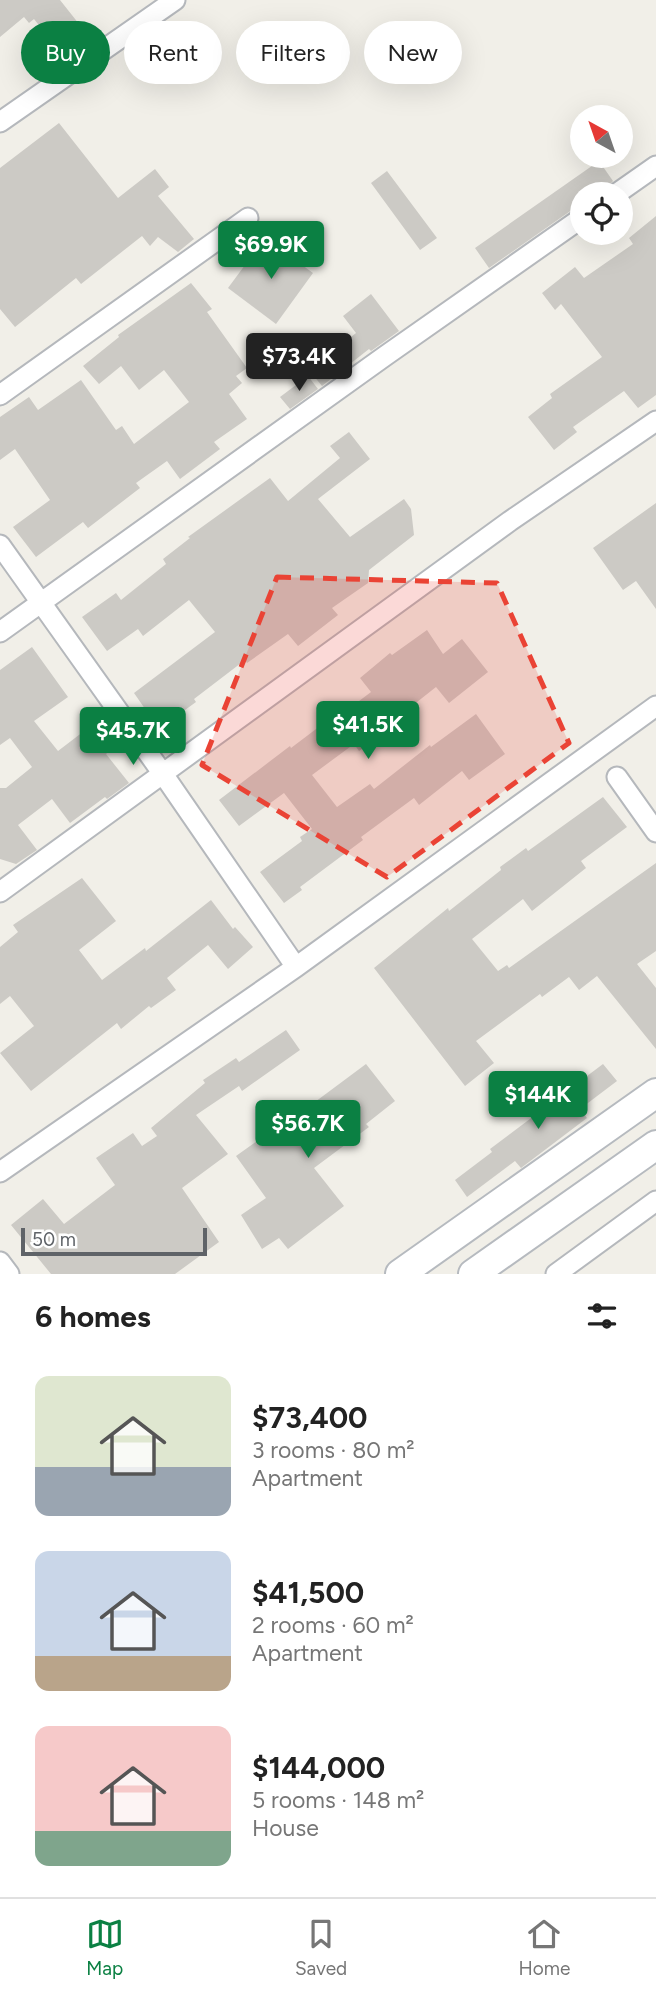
<!DOCTYPE html>
<html lang="en">
<head>
<meta charset="utf-8">
<style>
	:root { --surface:#fff; --page:#f2f2f2; --text:#222; --muted:#767676; --line:#e0e0e0; --accent:#0b8043 }
	body { margin:0; font-family:Figtree,sans-serif; background:var(--page); color:var(--text); height:100vh; display:flex; flex-direction:column; font-size:26px; white-space:nowrap }
	* { box-sizing:border-box; margin:0 }
	p { font-size:23px; color:var(--muted) }
	.icon { flex:none; width:38px; height:38px; fill:none; stroke:currentColor; stroke-width:2; stroke-linecap:round; stroke-linejoin:round }
	.map { position:relative; height:1274px; overflow:hidden }
	.details { display:flex; flex-direction:column; background:var(--surface); flex:1 }
	.details>* { flex:none }
	.top-card { position:absolute; left:21px; top:21px; width:614px; height:63px; display:flex; gap:14px }
	.needle { width:46px; rotate:320deg }
	.fabs { position:absolute; left:570px; top:105px; display:grid; gap:14px }
	.fabs a { display:grid; place-items:center; width:63px; height:63px; border-radius:50%; background:var(--surface); box-shadow:0 7px 28px #0002; font-size:35px }
	.scale { position:absolute; left:21px; bottom:18px; width:186px; box-sizing:border-box; padding-left:7px; border:4px solid #5f6368; border-top:0; font-size:19px; line-height:24px; white-space:nowrap; color:#5f6368; -webkit-text-stroke:5px #fff; paint-order:stroke }
	.price { position:absolute; translate:-50% -60px; padding:0 16px; border-radius:7px; background:var(--accent); color:#fff; font-size:23px; line-height:46px; filter:drop-shadow(0 2px 4px #0008) }
	.price::after { content:''; position:absolute; left:50%; top:42px; width:21px; height:16px; margin-left:-10px; background:inherit; clip-path:polygon(0 0,100% 0,50% 100%) }
	.price.on { background:#222; color:#fff }
	ul { padding:0; list-style:none }
	li { display:flex; align-items:center; gap:21px; height:175px; padding:0 35px }
	li span { display:grid; place-items:center; flex:none; width:196px; height:140px; border-radius:14px; color:#555 }
	li>.icon { margin-inline-start:auto }
	span .icon { width:84px; height:84px; fill:#fffc; stroke-width:1 }
	li b { font-size:30px }
	h2 { display:flex; justify-content:space-between; align-items:center; height:84px; padding:0 35px; font-size:30px }
	.pill { padding:0 24px; border-radius:32px; background:var(--surface); box-shadow:0 7px 28px #0002; font-size:24px; line-height:63px }
	.pill.on { background:var(--accent); color:#fff }
	.menu { display:flex; justify-content:space-around; align-items:center; height:98px; border-top:2px solid var(--line); background:var(--surface); font-size:19px; color:var(--muted) }
	.menu a { display:grid; justify-items:center; gap:4px }
	.menu .on { color:var(--accent) }
	.map>svg:first-child { display:block }
</style>
</head>
<body>
<div class="map">
<svg width="656" height="1274" viewBox="0 0 656 1274">
	<rect width="100%" height="100%" fill="#f1efe8"/>
	<path fill="#cccac5" d="M0 0H60L83 29 58 49 34 19 29 23 24 17 0 37Z
		M191 31 207 51 172 79 155 59Z
		M59 123 118 198 155 169 169 187 158 196 194 239 178 252 158 237 150 246 142 236 81 284 76 278 15 327 0 309V168Z
		M599 161 613 181 604 191 599 194H583V205L576 207 489 268 475 248Z
		M387 171 437 238 420 250 371 183Z
		M656 216V395L638 408 624 391 573 427 577 432 554 450 528 417 552 398 550 394 602 357 561 304 555 310 542 293 575 267 584 278 633 244 629 238Z
		M265 238 313 273 276 324 228 288Z
		M191 283 212 309 207 312 247 368 236 376 242 383 229 394 247 419 214 442 220 449 180 479 167 461 136 483 140 488 88 528 83 522 36 557 13 527 50 500 15 449 0 460V417L29 397 38 410 81 380 116 430 122 426 134 444 189 402 164 370 139 390 121 366 99 384 83 366 119 337 118 335Z
		M371 294 399 331 371 351 369 349 322 386 309 370 356 333 343 316Z
		M308 376 318 389 290 409 280 397Z
		M349 432 370 459 318 499 350 537 404 499 411 509 414 535 369 570 368 583 332 608 338 615 298 646 288 634 247 663 245 660 194 699 196 702 159 729 134 693 215 632 189 600 143 636 138 629 107 651 82 617 116 593 121 600 166 564 163 559 190 538 188 537 270 478 288 501 340 458 330 446Z
		M656 503V609L636 581 623 590 593 548Z
		M427 630 443 654 462 639 488 672 449 703 436 687 388 725 390 728 359 751 354 744 312 775 337 807 370 784 374 789 430 745 431 747 476 714 505 754 469 780 462 771 419 805 414 798 361 837 363 840 300 887 302 890 284 903 260 872 302 841 300 837 312 829 284 793 239 826 219 800 290 746 291 748 324 723 326 726 371 692 360 678 390 653 392 655Z
		M32 647 68 697 34 721 58 751 92 725 111 750 106 754 129 783 107 799 105 797 70 823 52 799 18 825 37 850 16 864 0 859V788H6L32 767 10 738 0 745V670Z
		M603 797 627 827 581 861 586 868 532 911 523 899 472 939 498 971 507 965 509 968 656 863V951L637 964 656 988V1049L597 976 579 990 569 977 542 997 540 994 476 1041 494 1063 465 1086 374 968 448 908 449 911 501 870 500 867 526 848 528 851Z
		M82 878 116 921 79 950 102 980 145 948 146 951 211 900 233 929 235 927 253 947 228 969 208 945 167 978 176 990 151 1008 149 1006 121 1029 117 1023 31 1091 0 1053 34 1026 10 996 0 1004V947L18 932 13 925Z
		M286 1030 300 1050 242 1091 239 1086 196 1115 228 1154 182 1188 219 1242 175 1274H51L11 1225 43 1199 64 1224 115 1185 96 1158 133 1133 142 1146 157 1136 151 1128 205 1083 203 1080 236 1058 239 1062Z
		M366 1064 395 1101 366 1124 369 1127 314 1168 344 1206 288 1249 279 1238 262 1249 241 1215 266 1198 236 1156 278 1126 280 1128Z
		M603 1064 617 1081 580 1109 587 1118 521 1168 515 1161 467 1197 455 1180 492 1152 490 1149Z"/>
	<g fill="none" stroke-linecap="round" stroke-linejoin="round">
		<defs>
			<path id="minor" d="M0 122 175 0
				M616 194 656 166
				M0 395 248 218
				M0 545 163 774 296 967
				M0 632 385 356 583 217
				M617 777 656 832
				M0 892 510 521 656 421
				M0 1172 296 967 656 706
				M0 1262 9 1274
				M556 1274 656 1201"/>
			<path id="secondary" d="M400 1274 656 1093
				M473 1274 656 1145"/>
		</defs>
		<use href="#minor" stroke="#b5b8bc" stroke-width="23"/>
		<use href="#secondary" stroke="#b6babf" stroke-width="32"/>
		<use href="#minor" stroke="#fff" stroke-width="19"/>
		<use href="#secondary" stroke="#fff" stroke-width="28"/>
	</g>
	<path fill="#ea4335" fill-opacity="0.2" stroke="#ea4335" stroke-width="5" stroke-dasharray="14 9" stroke-linejoin="round" d="M277 577 497 583 569 743 387 877 202 765Z"/>
</svg>
<div class="fabs">
<a><svg class="needle" viewBox="-14 -14 28 28"><path d="M0-13l5 13h-10z" fill="#e53935"/><path d="M0 13l5-13h-10z" fill="#767676"/></svg></a>
<a><svg class="icon" aria-label="locate" viewBox="0 0 24 24"><circle cx="12" cy="12" r="6"/><path d="M12 2v4M12 18v4M2 12h4M18 12h4"/></svg></a>
</div>
<div class="scale">50 m</div>
<b class="price" style="left:271px;top:281px">$69.9K</b>
<b class="price on" style="left:299px;top:393px">$73.4K</b>
<b class="price" style="left:368px;top:761px">$41.5K</b>
<b class="price" style="left:133px;top:767px">$45.7K</b>
<b class="price" style="left:538px;top:1131px">$144K</b>
<b class="price" style="left:308px;top:1160px">$56.7K</b>
<div class="top-card">
<a class="pill on">Buy</a>
<a class="pill">Rent</a>
<a class="pill">Filters</a>
<a class="pill">New</a>
</div>
</div>
<section class="details">
<h2>6 homes<svg class="icon" aria-label="filters" viewBox="0 0 24 24"><path d="M4 7h16M4 17h16"/><circle cx="9" cy="7" r="2"/><circle cx="15" cy="17" r="2"/></svg></h2>
<ul>
<li><span style="background:linear-gradient(#dfe7d0 65%,#9aa5b1 0)"><svg class="icon" aria-label="home" viewBox="0 0 24 24"><path d="M3 11l9-7 9 7M6 9v11h12V9"/></svg></span><div><b>$73,400</b><p>3 rooms · 80 m²</p><p>Apartment</p></div></li>
<li><span style="background:linear-gradient(#c9d6e8 75%,#b9a48a 0)"><svg class="icon" aria-label="home" viewBox="0 0 24 24"><path d="M3 11l9-7 9 7M6 9v11h12V9"/></svg></span><div><b>$41,500</b><p>2 rooms · 60 m²</p><p>Apartment</p></div></li>
<li><span style="background:linear-gradient(#f6c9c9 75%,#7fa58c 0)"><svg class="icon" aria-label="home" viewBox="0 0 24 24"><path d="M3 11l9-7 9 7M6 9v11h12V9"/></svg></span><div><b>$144,000</b><p>5 rooms · 148 m²</p><p>House</p></div></li>
</ul>
</section>
<nav class="menu">
<a class="on"><svg class="icon" aria-label="map" viewBox="0 0 24 24"><path d="M3 6l6-2 6 2 6-2v14l-6 2-6-2-6 2zM9 4v14M15 6v14"/></svg>Map</a>
<a><svg class="icon" aria-label="saved" viewBox="0 0 24 24"><path d="M7 4h10v16l-5-4-5 4z"/></svg>Saved</a>
<a><svg class="icon" aria-label="home" viewBox="0 0 24 24"><path d="M3 11l9-7 9 7M6 9v11h12V9"/></svg>Home</a>
</nav>
</body>
</html>
